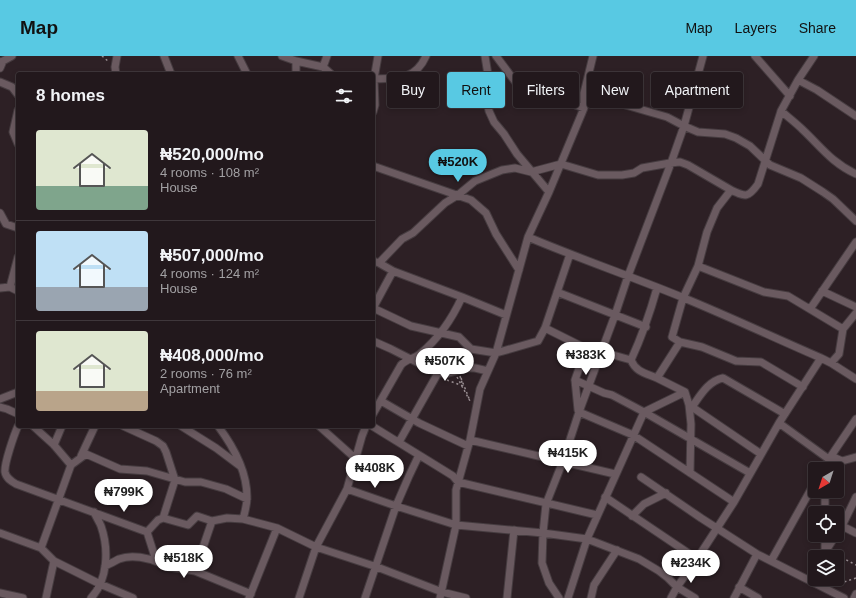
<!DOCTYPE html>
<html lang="en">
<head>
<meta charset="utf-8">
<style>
	:root { --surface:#22181c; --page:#2a2125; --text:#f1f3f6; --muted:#a2a0a3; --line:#3f373b; --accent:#58c9e3 }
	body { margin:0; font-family:Helvetica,sans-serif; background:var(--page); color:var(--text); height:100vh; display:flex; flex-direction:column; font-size:15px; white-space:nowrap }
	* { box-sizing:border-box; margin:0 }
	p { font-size:13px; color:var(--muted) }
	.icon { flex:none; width:22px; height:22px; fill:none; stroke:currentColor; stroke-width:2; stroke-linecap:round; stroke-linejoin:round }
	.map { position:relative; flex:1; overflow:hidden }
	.side { position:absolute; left:16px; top:16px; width:359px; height:356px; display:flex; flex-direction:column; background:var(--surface); border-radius:4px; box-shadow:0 2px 6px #0003,0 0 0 1px var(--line) }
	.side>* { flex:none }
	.banner { position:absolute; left:387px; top:16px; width:380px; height:36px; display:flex; gap:8px }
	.needle { width:26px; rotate:219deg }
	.fabs { position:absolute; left:808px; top:406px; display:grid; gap:8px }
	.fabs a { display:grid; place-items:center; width:36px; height:36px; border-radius:4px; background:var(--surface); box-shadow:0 2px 6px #0003,0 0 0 1px var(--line); font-size:20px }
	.price { position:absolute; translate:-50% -34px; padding:0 9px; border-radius:14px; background:#fff; color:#222; font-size:13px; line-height:26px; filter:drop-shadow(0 1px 2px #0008) }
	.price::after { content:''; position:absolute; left:50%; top:24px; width:12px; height:9px; margin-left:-6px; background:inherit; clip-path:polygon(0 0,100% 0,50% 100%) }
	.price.current { background:var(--accent); color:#111 }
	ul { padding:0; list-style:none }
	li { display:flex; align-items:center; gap:12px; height:100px; padding:0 20px }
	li+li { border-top:1px solid var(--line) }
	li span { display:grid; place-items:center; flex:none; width:112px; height:80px; border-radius:4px; color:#555 }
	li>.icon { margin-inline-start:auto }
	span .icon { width:48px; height:48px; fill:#fffc; stroke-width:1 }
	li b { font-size:17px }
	h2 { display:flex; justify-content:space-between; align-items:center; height:48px; padding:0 20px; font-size:17px }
	.chip { padding:0 14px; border-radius:4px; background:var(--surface); box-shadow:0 2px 6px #0003,0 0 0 1px var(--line); font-size:14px; line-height:36px }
	.chip.current { background:var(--accent); color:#111 }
	header { display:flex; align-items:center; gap:24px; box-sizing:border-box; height:56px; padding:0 20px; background:var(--accent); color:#111 }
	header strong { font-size:19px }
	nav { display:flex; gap:22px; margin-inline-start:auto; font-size:14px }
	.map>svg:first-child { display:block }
</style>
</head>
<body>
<header>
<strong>Map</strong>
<nav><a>Map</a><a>Layers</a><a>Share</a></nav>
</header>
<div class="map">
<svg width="856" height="542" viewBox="0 0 856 542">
	<rect width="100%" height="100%" fill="#2d2025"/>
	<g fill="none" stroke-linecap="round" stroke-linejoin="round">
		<defs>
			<path id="minor" d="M164 0 171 18
				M238 0 247 18
				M282 0 296 5 323 11
				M327 0 323 11 331 18
				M485 0 489 25 487 45 489 55 494 66 504 78 517 98 549 136
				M496 0 517 28 584 52
				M755 0 790 40
				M3 5 12 0
				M296 5V18
				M0 6 3 5 0 12
				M116 18 115 11 117 0
				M373 23C396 22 415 25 426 0
				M798 24 817 34 856 60
				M0 26 12 31 18 39
				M584 37 667 61 684 70 698 76 725 78 736 82 750 90 770 109 801 122 823 136 833 143 856 165
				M18 54 13 76 18 88
				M781 55C788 61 796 67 803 74 821 91 832 107 856 118
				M373 56 375 49 374 23 378 0
				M373 110 471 144 486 157 496 178 519 214
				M0 157 6 168 18 172
				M528 181C580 203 633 221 684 242 730 261 775 282 821 302L831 307 839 298 843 273 856 257
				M18 201 10 231 18 235
				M373 205 379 207 402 183 413 177 445 147 458 139 475 125 502 114 515 112 531 116 561 108 598 119H622L634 117 642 112 670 107 680 106 688 109 731 134
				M379 207 393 215 462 241
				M698 210 764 236 788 240 843 273
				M0 232 10 231
				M822 235 856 251
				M557 236 646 271
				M373 252 411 270 459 281 471 293 496 297 538 285 545 272 570 198
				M373 252 393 215
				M810 253 856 186
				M545 272 581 290 631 304C636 316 645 317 657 322
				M373 285 391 293 438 317H449L467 312H475L488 315
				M680 286 702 291 736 305 761 306 803 331
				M631 304C642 280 650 257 657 232
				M831 307 856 323
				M575 324 604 337 612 339 644 356 750 417
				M685 336 689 349 692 351 761 398
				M0 343 18 336
				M381 345 419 367 468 390
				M689 349 691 368 690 417
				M0 351 7 353 18 358
				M692 351C700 340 708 325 723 322L785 358
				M578 354 575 324 584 298 581 290
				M579 356 633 379 734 446
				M373 358 401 309C406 303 414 303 420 298 438 283 452 263 462 241L506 259
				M779 367 830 404 831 400 856 363
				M18 370C14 379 4 408 5 416 6 422 11 425 16 428L147 476 154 498 160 507 169 511 195 515 251 538
				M33 370 54 389 71 409 41 492
				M123 370 156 385 163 390 166 396 175 424 163 462
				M181 370 216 392 240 410
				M218 370C233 390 247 415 247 441 247 448 245 456 243 463
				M319 370 356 403
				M372 370 445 415 453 420 458 426 597 459
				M470 384 615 418
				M399 386 438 317
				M54 389 62 370
				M81 400 95 370
				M831 400 842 405 856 401
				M71 409 86 398 120 413 147 415 185 426H201L226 433 247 443
				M828 413 830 404
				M641 421 701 462 757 498 844 542
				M347 433 396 450 456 469 543 477 587 483 639 503 659 515 668 522 677 531 695 542
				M605 441 697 503
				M825 457V435
				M632 460 644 448 666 437
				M842 470 856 477
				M147 476 158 464 163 462 188 469 197 460 212 465 227 462 243 463 277 472 316 491 377 511 442 536 466 542
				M0 477 41 492 54 505 46 542
				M837 478 842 470 856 441
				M825 479V501
				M825 496 836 479
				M54 505 100 528 133 542
				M771 505 815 426
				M105 510C110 508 115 505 119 503 132 498 149 502 160 507
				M195 515 212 465
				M825 523V532
				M739 531 758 542
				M0 537 23 542
				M91 542C108 524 109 493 101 470 99 465 96 461 94 456
				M249 542 277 472
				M299 542 316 491 347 433 362 380 366 370
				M365 542 396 450 409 420 419 399
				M440 542 456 469V434L470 384 480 333 496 297 528 181 549 136 584 52V37L593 0
				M507 542 514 474
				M559 542 549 527 542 507 543 477 546 448 563 405 579 356 615 259 628 220 671 107 684 70 703 0
				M568 542 587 483 644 356 685 336 657 322 680 286 672 281 683 242 698 210 707 176 717 152 731 134C746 141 748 142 758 128L781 55 798 24 814 0
				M591 542 594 529 617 494
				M671 542 677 531 697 503 734 446 779 367 821 302
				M734 542 757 498
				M854 542 856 538"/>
		</defs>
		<use href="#minor" stroke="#463c40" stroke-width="9"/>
		<path stroke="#998e92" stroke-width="1.5" stroke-dasharray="2 3" stroke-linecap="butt" d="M102 0 109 6
			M460 320 463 330
			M457 321 470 345 461 322
			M447 324 463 330
			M833 497 856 509
			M835 529 856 522"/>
		<use href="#minor" stroke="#6a5a60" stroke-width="7"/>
	</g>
</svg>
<div class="fabs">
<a><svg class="needle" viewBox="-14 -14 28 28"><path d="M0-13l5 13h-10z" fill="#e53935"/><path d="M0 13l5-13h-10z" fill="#a2a0a3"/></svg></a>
<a><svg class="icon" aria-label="locate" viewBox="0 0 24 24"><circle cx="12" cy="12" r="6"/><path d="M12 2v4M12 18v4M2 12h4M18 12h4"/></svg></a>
<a><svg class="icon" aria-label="layers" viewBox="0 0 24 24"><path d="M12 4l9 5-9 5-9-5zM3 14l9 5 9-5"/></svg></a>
</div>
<b class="price current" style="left:458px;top:127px">₦520K</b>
<b class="price" style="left:586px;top:320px">₦383K</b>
<b class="price" style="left:445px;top:326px">₦507K</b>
<b class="price" style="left:568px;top:418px">₦415K</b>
<b class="price" style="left:375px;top:433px">₦408K</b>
<b class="price" style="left:124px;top:457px">₦799K</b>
<b class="price" style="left:184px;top:523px">₦518K</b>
<b class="price" style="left:691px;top:528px">₦234K</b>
<div class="banner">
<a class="chip">Buy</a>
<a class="chip current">Rent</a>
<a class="chip">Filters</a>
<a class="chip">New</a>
<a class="chip">Apartment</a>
</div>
<section class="side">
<h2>8 homes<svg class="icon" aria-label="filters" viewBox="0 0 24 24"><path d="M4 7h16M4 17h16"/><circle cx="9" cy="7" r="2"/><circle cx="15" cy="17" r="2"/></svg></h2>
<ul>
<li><span style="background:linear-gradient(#dfe7d0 70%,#7fa58c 0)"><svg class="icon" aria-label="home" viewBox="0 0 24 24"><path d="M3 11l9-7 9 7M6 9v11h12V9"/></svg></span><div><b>₦520,000/mo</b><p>4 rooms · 108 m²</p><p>House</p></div></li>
<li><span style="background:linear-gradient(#bfe0f5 70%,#9aa5b1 0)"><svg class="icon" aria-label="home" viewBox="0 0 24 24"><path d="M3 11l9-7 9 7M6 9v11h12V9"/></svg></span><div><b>₦507,000/mo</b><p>4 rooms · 124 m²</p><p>House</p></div></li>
<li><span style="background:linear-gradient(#dfe7d0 75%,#b9a48a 0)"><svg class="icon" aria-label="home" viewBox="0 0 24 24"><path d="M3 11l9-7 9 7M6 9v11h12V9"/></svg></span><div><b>₦408,000/mo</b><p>2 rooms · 76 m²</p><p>Apartment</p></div></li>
</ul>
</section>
</div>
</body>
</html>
